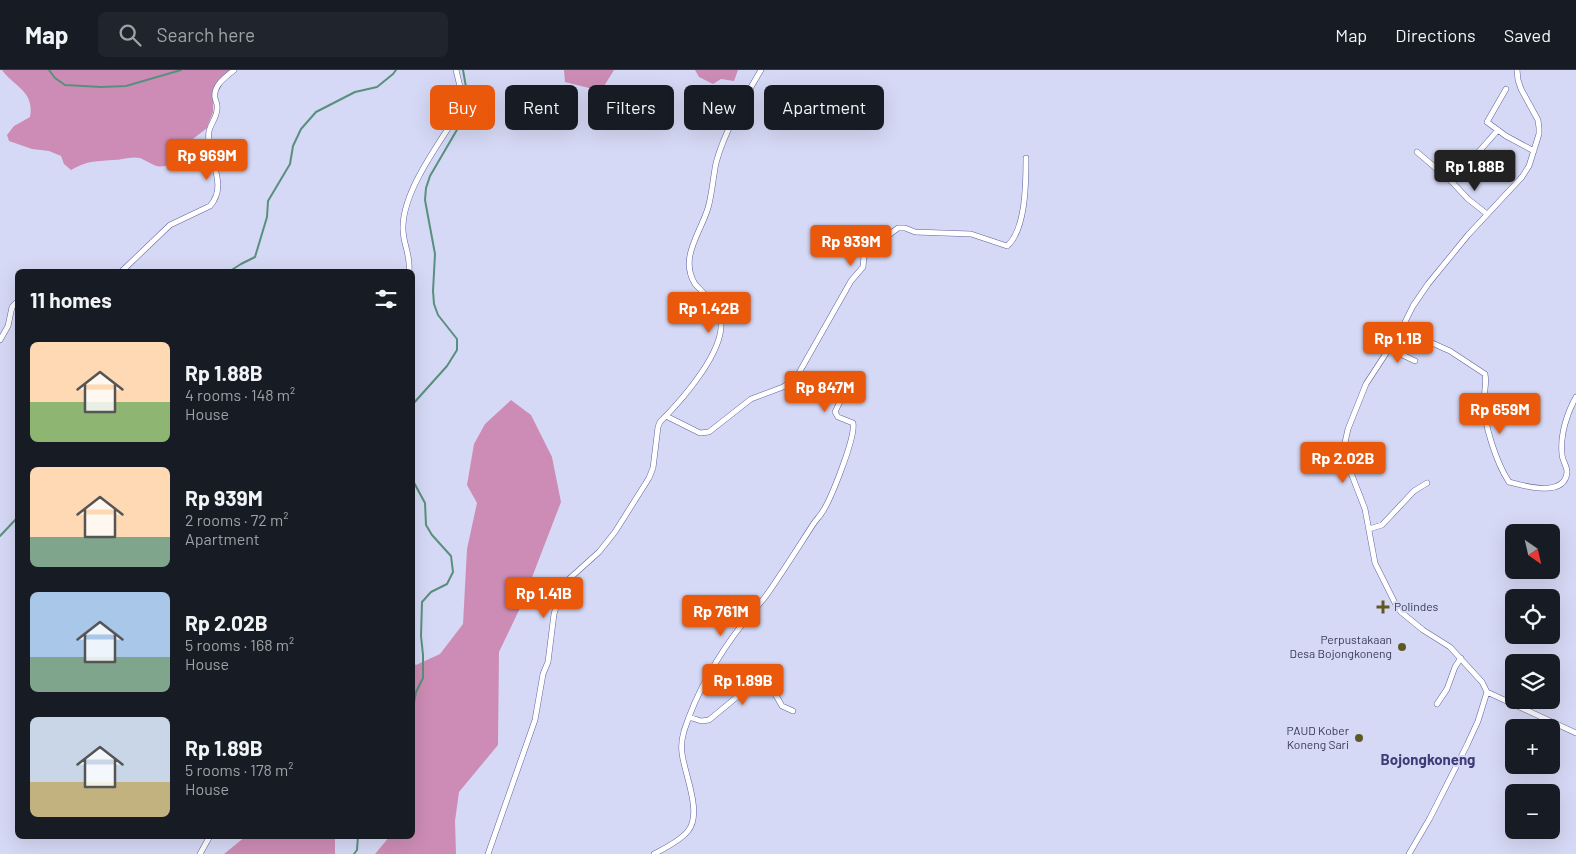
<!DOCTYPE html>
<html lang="en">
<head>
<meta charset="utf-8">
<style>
	:root { --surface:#171b24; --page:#20242c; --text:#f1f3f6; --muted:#9ea1a6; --line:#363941; --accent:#ea580c }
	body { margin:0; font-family:Barlow,sans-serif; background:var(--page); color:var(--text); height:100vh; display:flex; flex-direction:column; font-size:19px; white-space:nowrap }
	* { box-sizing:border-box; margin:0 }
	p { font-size:16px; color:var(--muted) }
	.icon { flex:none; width:28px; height:28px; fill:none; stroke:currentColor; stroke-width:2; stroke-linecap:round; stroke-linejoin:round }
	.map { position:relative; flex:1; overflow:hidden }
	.panel { position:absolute; left:15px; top:199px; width:400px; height:570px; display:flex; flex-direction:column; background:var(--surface); border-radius:8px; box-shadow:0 5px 20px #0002 }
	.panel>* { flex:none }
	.hud { position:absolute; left:430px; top:15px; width:475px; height:45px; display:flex; gap:10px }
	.needle { width:32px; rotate:146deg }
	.tools { position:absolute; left:1505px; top:454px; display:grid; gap:10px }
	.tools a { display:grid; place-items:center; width:55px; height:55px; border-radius:8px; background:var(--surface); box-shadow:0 5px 20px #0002; font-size:25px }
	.price { position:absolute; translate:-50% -42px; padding:0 11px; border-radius:5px; background:var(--accent); color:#fff; font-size:16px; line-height:32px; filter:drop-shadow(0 1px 2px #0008) }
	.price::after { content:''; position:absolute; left:50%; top:30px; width:15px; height:11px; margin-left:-8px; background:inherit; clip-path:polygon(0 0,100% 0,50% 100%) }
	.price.current { background:#222; color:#fff }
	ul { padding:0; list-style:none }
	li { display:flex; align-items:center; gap:15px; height:125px; padding:0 15px }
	li span { display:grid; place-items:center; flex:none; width:140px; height:100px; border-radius:8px; color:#555 }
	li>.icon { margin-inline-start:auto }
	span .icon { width:60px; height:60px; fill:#fffc; stroke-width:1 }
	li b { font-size:21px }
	h2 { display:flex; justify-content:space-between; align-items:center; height:60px; padding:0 15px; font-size:21px }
	.pill { padding:0 18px; border-radius:8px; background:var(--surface); box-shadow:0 5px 20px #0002; font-size:18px; line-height:45px }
	.pill.current { background:var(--accent); color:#fff }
	header { display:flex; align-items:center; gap:30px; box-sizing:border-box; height:70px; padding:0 25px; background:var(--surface); border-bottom:1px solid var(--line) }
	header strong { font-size:24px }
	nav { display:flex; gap:28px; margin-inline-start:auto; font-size:18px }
	.search { width:350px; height:45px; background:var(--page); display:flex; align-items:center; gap:12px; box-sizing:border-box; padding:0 18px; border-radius:8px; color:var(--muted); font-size:19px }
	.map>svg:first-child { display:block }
</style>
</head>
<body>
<header>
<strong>Map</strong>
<div class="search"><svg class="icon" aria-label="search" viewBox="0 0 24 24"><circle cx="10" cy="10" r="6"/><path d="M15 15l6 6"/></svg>Search here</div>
<nav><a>Map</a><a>Directions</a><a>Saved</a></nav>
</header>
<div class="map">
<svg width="1576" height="784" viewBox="0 0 1576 784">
	<rect width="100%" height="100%" fill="#d6d9f5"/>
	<path fill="#cd8cb5" d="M2 0H230L213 20V42L207 58 189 72 181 90C173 94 162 99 154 95 149 93 145 90 140 88 130 86 122 90 113 90 92 92 90 90 71 100L64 94 61 86 49 81 32 79 9 71 7 65 14 56 30 47C35 21 14 17 2 0Z
		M564 0H614L601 21 565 12Z
		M695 0H738L734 11 721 9 713 14 699 7Z
		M511 330 531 345 552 387 561 432 521 536 499 582 498 675 459 722 455 751 456 784H375L390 766H412L413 592 416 595 440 584 463 554 467 479 477 433 467 415 474 374 485 354Z
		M246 766H335V784H224Z"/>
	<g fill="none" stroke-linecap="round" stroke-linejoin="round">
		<path stroke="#59907d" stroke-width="2" d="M49 0 55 8 65 15 101 17 126 16 181 0
			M230 201 241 194 255 187 267 147 268 131 290 94 293 76 301 59 316 42 355 22 377 17 393 4 396 0
			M412 335 447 296 457 280V269L438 245 434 234 433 221 435 184 425 130 426 118 430 106 465 46 469 34 463 0
			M412 409 425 433 426 455 432 465 451 486 453 502 447 514 431 522 422 532 421 566 423 585V608L416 622 412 644
			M0 466 18 447
			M354 784 357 780 358 766"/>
		<defs>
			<path id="street" d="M1506 19 1487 52 1506 66 1534 81
				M1417 82 1452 112 1498 60
				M1452 112 1468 129 1487 144
				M122 201 170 155 210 136C230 114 205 86 209 61 211 53 217 47 217 39 218 35 216 32 215 28 213 15 226 7 234 0
				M409 201C411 184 402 173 403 156 404 119 440 72 460 40L462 25 456 0
				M1403 255 1432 273 1450 281 1485 304C1487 314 1484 321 1484 331 1483 353 1497 394 1509 412 1524 416 1565 428 1567 402 1567 396 1562 390 1562 384 1560 365 1567 343 1576 327
				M0 270 8 256 12 237 18 231
				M1390 279 1415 291
				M666 346 700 363 709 362 751 329 783 317 796 308 851 211 863 197 864 186 870 179 898 158H905L915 162 971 164 1007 176C1026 160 1026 112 1026 88
				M1369 459 1382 455 1414 421 1427 413
				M1487 622 1576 663
				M1437 634 1447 619 1455 597 1461 588
				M689 647 701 651 709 650 749 617 764 609 767 610 782 636 793 641
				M200 784 210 766
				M488 784 535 650 543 604 548 592 554 544 559 527 569 509 599 482 615 462 649 408 653 398 658 357 660 352C680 332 732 275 719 244 714 234 703 222 695 214 679 188 700 164 708 138 712 124 713 108 716 93 725 60 744 29 761 0
				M654 784C665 778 680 771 688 761 703 743 684 703 682 683 681 676 682 668 684 661 697 621 718 585 744 552 752 542 761 533 768 523 784 500 799 476 814 453 816 450 819 447 821 444 830 432 856 367 853 353L838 347 835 342 845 321 842 309
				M1409 784 1430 748 1467 675 1478 651 1487 622 1482 612 1450 577 1423 560 1401 542 1395 533 1375 493 1365 439 1346 390 1344 377 1348 359 1366 314 1400 262 1413 236 1428 214 1468 165 1522 107 1529 96 1539 64V58L1538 50 1521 19 1518 10 1517 0"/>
		</defs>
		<use href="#street" stroke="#5f619f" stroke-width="6"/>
		<use href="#street" stroke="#fff" stroke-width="5"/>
	</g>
	<g fill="#605824" stroke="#d6d9f5" stroke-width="2">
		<path d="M1380.5 529.5h5v5h5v5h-5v5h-5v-5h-5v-5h5z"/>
		<circle cx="1402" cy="577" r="5"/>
		<circle cx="1359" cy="668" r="5"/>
	</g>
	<g text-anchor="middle" stroke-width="4" stroke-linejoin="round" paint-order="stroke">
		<g font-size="12" fill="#373954" stroke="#d6d9f5" text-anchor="end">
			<text x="1394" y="541" text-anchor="start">Polindes</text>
			<text x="1392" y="574">Perpustakaan<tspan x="1392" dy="14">Desa Bojongkoneng</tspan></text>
			<text x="1349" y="665">PAUD Kober<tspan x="1349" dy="14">Koneng Sari</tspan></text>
		</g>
		<g font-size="15" font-weight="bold" fill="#3c3c76" stroke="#d6d9f5">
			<text x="1428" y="695">Bojongkoneng</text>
		</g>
	</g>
</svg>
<div class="tools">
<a><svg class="needle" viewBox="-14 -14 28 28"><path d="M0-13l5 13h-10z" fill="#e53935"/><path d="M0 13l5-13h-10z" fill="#9ea1a6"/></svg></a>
<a><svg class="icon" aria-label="locate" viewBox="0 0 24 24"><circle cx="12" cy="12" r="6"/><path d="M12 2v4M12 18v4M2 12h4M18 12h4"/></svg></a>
<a><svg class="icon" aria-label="layers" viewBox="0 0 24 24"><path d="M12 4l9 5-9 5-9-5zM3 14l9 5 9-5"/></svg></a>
<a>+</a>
<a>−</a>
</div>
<b class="price" style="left:207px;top:111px">Rp 969M</b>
<b class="price current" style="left:1475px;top:122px">Rp 1.88B</b>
<b class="price" style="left:851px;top:197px">Rp 939M</b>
<b class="price" style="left:709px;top:264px">Rp 1.42B</b>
<b class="price" style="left:1398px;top:294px">Rp 1.1B</b>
<b class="price" style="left:825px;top:343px">Rp 847M</b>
<b class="price" style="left:1500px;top:365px">Rp 659M</b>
<b class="price" style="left:1343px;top:414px">Rp 2.02B</b>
<b class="price" style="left:544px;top:549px">Rp 1.41B</b>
<b class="price" style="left:721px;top:567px">Rp 761M</b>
<b class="price" style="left:743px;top:636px">Rp 1.89B</b>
<div class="hud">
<a class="pill current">Buy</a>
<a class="pill">Rent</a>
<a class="pill">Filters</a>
<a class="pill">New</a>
<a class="pill">Apartment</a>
</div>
<section class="panel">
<h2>11 homes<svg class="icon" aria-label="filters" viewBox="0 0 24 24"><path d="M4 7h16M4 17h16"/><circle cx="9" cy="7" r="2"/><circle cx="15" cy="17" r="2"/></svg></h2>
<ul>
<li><span style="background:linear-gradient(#ffd9b3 60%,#8fb573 0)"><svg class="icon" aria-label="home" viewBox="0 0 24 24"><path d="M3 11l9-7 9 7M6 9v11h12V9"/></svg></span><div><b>Rp 1.88B</b><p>4 rooms · 148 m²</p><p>House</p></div></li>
<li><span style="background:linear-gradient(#ffd9b3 70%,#7fa58c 0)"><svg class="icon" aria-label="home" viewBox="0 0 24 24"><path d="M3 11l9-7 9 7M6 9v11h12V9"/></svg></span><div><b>Rp 939M</b><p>2 rooms · 72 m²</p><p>Apartment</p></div></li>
<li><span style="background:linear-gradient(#a9c7e8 65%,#7fa58c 0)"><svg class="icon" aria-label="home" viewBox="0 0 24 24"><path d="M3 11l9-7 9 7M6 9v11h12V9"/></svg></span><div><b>Rp 2.02B</b><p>5 rooms · 168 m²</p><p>House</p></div></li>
<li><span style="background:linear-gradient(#c9d6e8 65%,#c2b280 0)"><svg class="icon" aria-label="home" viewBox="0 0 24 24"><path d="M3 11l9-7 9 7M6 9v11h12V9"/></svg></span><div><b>Rp 1.89B</b><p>5 rooms · 178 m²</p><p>House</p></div></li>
</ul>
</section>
</div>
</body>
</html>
